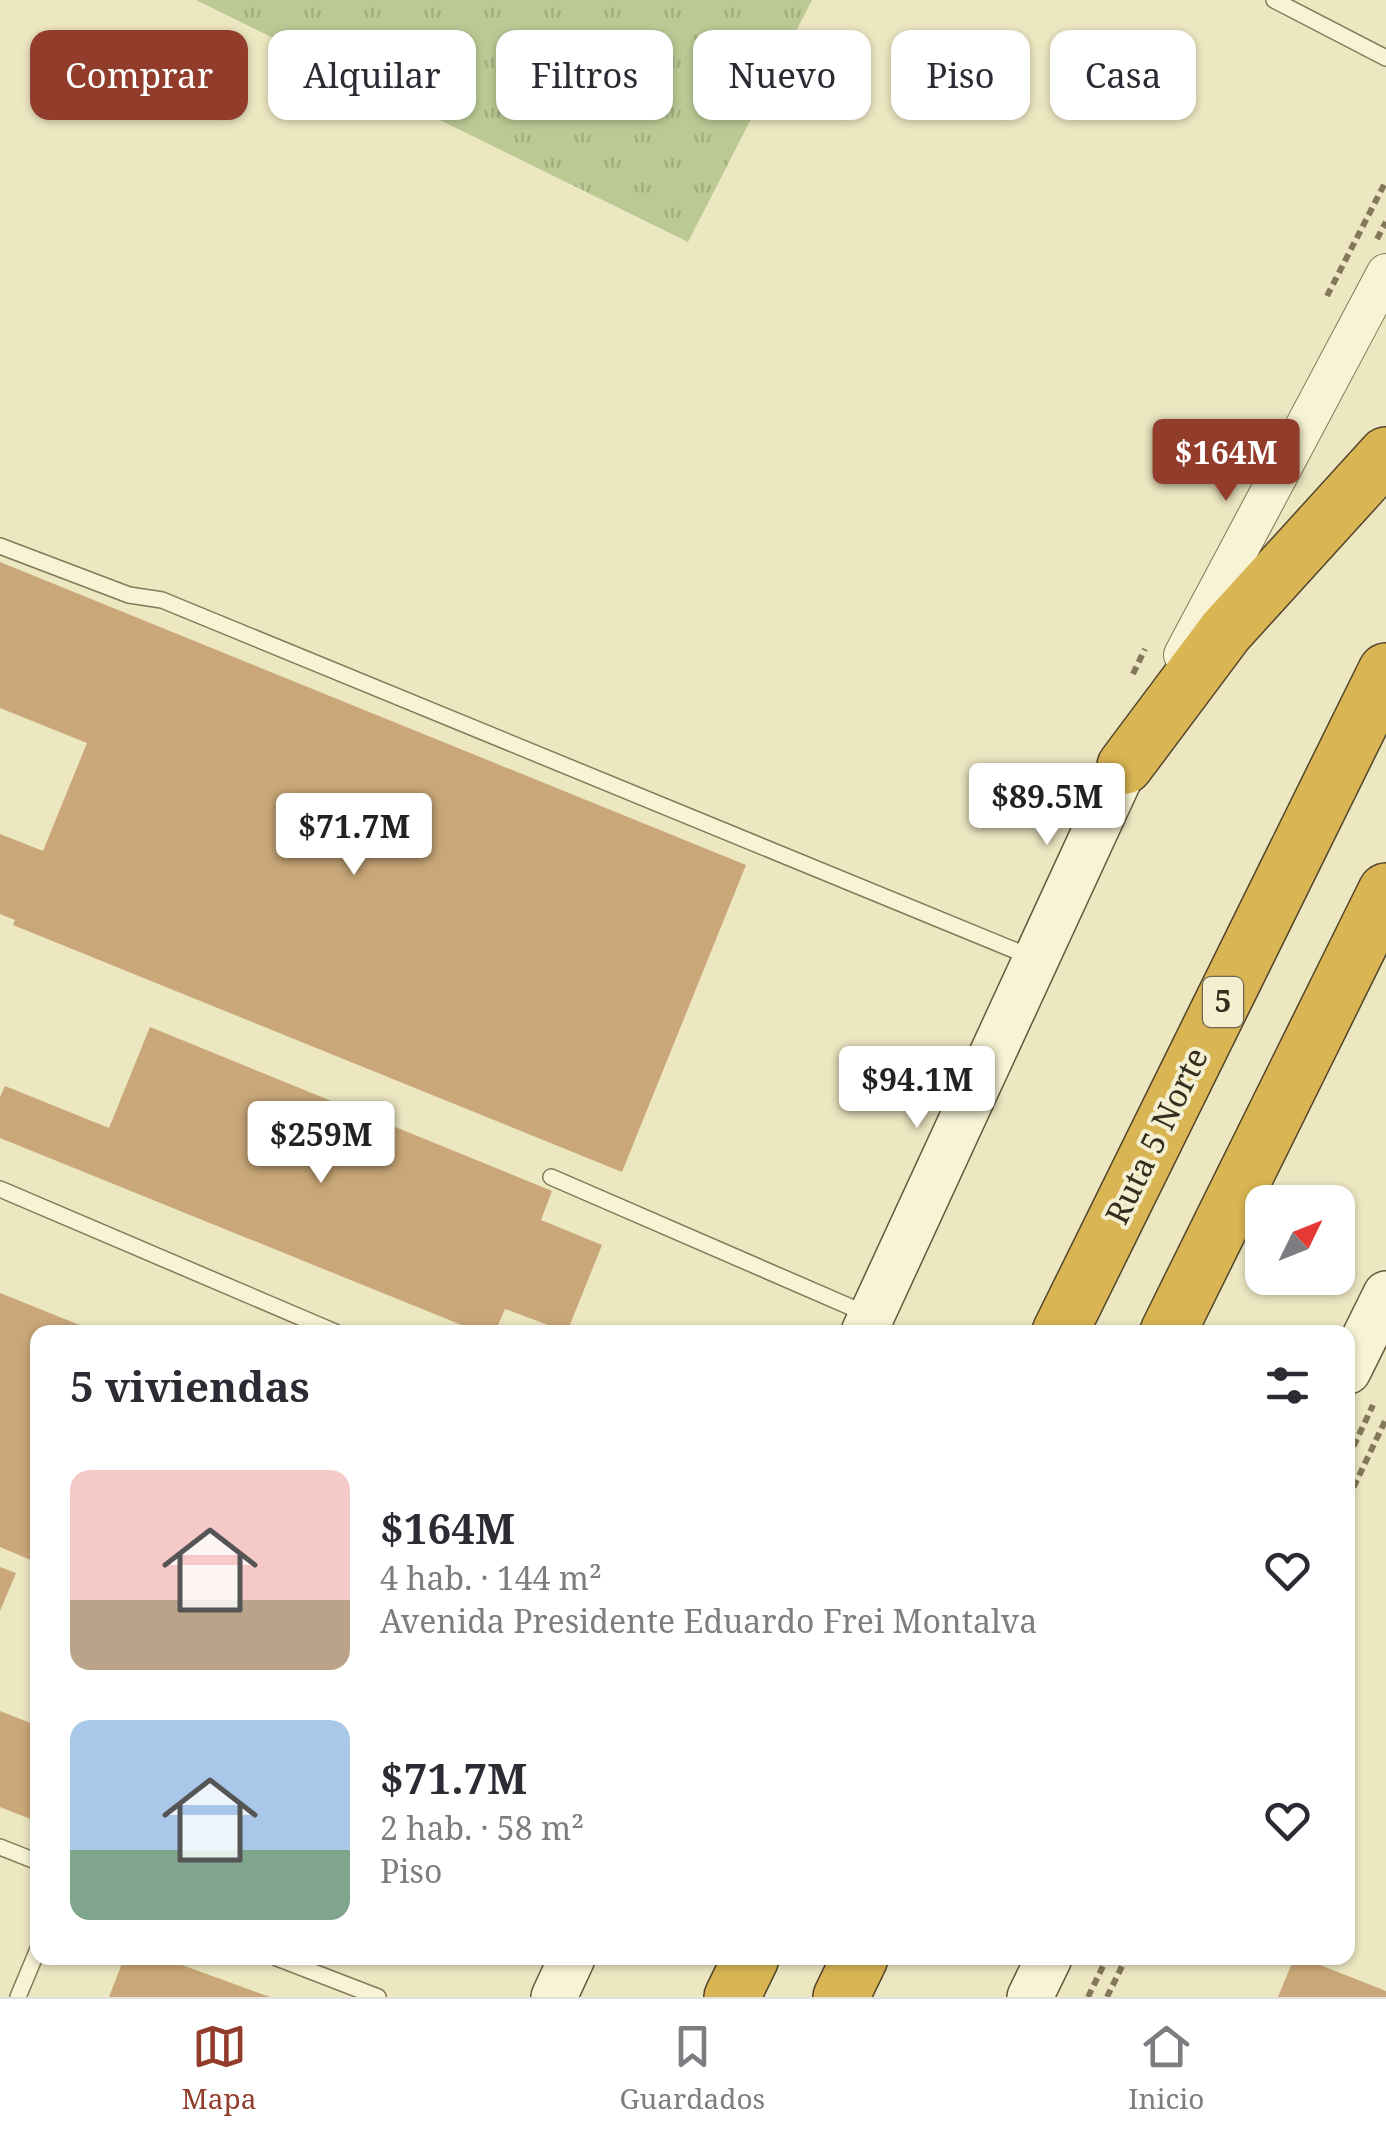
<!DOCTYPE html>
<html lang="es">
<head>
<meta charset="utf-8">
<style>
	:root { --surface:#fff; --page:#f2f2f3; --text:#2b2b33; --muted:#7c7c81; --line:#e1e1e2; --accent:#923c2b }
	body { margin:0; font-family:"Noto Serif",serif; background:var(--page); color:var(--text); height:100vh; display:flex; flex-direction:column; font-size:38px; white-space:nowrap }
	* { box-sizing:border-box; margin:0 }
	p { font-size:32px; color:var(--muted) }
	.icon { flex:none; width:55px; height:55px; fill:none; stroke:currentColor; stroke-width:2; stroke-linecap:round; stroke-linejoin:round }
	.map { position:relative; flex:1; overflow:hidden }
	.side { position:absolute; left:30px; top:1325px; width:1325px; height:640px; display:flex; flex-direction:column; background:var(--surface); border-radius:20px; box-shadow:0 2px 8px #0004 }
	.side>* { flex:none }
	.guide { position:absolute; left:30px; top:30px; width:1328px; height:90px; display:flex; gap:20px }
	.needle { width:65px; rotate:47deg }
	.tools { position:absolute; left:1245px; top:1185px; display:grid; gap:20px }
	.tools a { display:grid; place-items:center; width:110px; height:110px; border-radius:20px; background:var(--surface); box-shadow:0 2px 8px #0004; font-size:50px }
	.price { position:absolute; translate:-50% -85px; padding:0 22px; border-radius:10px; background:#fff; color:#222; font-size:32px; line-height:65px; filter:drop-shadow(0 2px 5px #0008) }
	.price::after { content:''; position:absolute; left:50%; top:60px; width:30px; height:22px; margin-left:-15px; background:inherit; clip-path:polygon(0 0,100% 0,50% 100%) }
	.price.current { background:var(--accent); color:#fff }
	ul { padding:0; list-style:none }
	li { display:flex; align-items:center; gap:30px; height:250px; padding:0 40px }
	li span { display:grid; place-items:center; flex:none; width:280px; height:200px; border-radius:20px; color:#555 }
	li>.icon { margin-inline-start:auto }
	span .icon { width:120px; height:120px; fill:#fffc; stroke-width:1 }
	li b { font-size:42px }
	h2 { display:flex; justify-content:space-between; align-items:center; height:120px; padding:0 40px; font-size:42px }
	.tag { padding:0 35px; border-radius:20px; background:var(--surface); box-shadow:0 2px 8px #0004; font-size:35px; line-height:90px }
	.tag.current { background:var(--accent); color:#fff }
	.menu { display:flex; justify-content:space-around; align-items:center; height:140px; border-top:2px solid var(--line); background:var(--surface); font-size:28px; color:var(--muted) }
	.menu a { display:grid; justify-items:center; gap:5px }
	.menu .current { color:var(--accent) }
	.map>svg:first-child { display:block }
</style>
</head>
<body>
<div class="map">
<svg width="1386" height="1997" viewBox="0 0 1386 1997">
	<defs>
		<pattern id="grass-tufts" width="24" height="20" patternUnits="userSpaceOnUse" patternTransform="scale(2.5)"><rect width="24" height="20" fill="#bbca95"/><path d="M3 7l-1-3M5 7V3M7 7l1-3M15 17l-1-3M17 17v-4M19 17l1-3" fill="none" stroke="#a1ae80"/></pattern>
	</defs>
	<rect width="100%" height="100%" fill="#ece6c1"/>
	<path fill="url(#grass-tufts)" d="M196 0H812L688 242Z"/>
	<path fill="#c9a778" d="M0 562 746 865 622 1172 13 925 15 920 0 914V834L43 851 87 743 0 708Z
		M150 1027 552 1191 541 1220 602 1245 567 1332 505 1309 495 1332H479L0 1138V1097L5 1086 109 1128Z
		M0 1293 97 1332H38V1563L0 1547Z
		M0 1567 16 1573 0 1611Z
		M0 1711 38 1726V1822L0 1807Z
		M124 1958H163L270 1997H109Z
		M1294 1958H1302L1386 1991V1997H1278Z"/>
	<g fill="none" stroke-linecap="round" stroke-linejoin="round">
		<defs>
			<path id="service" d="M1274 0 1386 58
				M0 546 129 595 162 600 1031 957
				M551 1177 869 1315
				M0 1189 335 1332
				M0 1847 38 1862
				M277 1958 378 1997
				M18 1997 38 1949"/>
			<path id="tertiary" d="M1183 655 1386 273"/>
			<path id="secondary" d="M864 1332 1125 766
				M1348 1371 1386 1294
				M554 1997 572 1958
				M1030 1997 1049 1958"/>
			<path id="motorway" d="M1125 766 1226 631 1386 455
				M1060 1332 1386 671
				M1168 1332 1386 891
				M732 1997 751 1958
				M841 1997 860 1958"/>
		</defs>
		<use href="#service" stroke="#857859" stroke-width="18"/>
		<use href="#tertiary" stroke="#857859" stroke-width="40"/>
		<use href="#secondary" stroke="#66583c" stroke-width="48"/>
		<use href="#motorway" stroke="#52452d" stroke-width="58"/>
		<path stroke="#857859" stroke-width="6" stroke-dasharray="8 5" stroke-linecap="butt" d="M1377 239 1386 222
			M1327 296 1386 181
			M1133 674 1145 649
			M1348 1458 1373 1405
			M1348 1499 1386 1419
			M1088 1997 1107 1958
			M1107 1997 1126 1958"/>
		<use href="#service" stroke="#f7f3d4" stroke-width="15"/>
		<use href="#tertiary" stroke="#f7f3d4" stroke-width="38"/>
		<use href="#secondary" stroke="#f7f3d4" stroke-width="45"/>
		<use href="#motorway" stroke="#d9b553" stroke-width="55"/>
	</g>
	<g text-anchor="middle" stroke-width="8" stroke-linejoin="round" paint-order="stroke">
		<rect fill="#f4efd0" stroke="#6e6753" stroke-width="2.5" x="1203" y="977" width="40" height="50" rx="8"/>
		<g font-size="30" font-weight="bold" fill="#352d1d">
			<text x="1223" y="1012">5</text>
		</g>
		<g font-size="32" fill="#352d1d" stroke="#f4efd0">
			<text transform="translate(1157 1136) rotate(-64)" y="11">Ruta 5 Norte</text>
		</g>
	</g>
</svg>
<div class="tools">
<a><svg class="needle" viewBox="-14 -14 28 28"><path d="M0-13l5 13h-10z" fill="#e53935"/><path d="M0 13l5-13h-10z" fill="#7c7c81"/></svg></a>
</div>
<b class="price current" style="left:1226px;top:504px">$164M</b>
<b class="price" style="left:1047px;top:848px">$89.5M</b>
<b class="price" style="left:354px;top:878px">$71.7M</b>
<b class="price" style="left:917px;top:1131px">$94.1M</b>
<b class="price" style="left:321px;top:1186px">$259M</b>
<div class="guide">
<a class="tag current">Comprar</a>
<a class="tag">Alquilar</a>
<a class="tag">Filtros</a>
<a class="tag">Nuevo</a>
<a class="tag">Piso</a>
<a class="tag">Casa</a>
</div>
<section class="side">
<h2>5 viviendas<svg class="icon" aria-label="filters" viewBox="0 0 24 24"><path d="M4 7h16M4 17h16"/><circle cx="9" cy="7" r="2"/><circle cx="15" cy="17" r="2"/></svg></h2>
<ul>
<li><span style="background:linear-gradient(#f6c9c9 65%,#b9a48a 0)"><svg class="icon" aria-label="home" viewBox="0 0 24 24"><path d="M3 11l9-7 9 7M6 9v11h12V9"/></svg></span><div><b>$164M</b><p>4 hab. · 144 m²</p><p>Avenida Presidente Eduardo Frei Montalva</p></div><svg class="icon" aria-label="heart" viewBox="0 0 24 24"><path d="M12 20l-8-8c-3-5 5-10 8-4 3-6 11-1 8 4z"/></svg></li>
<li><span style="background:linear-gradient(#a9c7e8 65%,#7fa58c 0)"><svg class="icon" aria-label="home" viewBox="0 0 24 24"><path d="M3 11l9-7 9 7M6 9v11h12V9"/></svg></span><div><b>$71.7M</b><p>2 hab. · 58 m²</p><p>Piso</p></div><svg class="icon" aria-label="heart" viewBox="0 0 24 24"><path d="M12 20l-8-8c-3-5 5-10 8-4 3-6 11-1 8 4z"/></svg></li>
</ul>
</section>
</div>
<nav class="menu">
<a class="current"><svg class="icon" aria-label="map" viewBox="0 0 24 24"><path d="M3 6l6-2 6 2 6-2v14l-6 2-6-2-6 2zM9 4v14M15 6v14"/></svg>Mapa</a>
<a><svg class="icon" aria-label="saved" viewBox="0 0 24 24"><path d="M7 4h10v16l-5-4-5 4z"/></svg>Guardados</a>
<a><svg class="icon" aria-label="home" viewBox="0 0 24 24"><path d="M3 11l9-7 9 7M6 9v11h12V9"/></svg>Inicio</a>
</nav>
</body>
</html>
